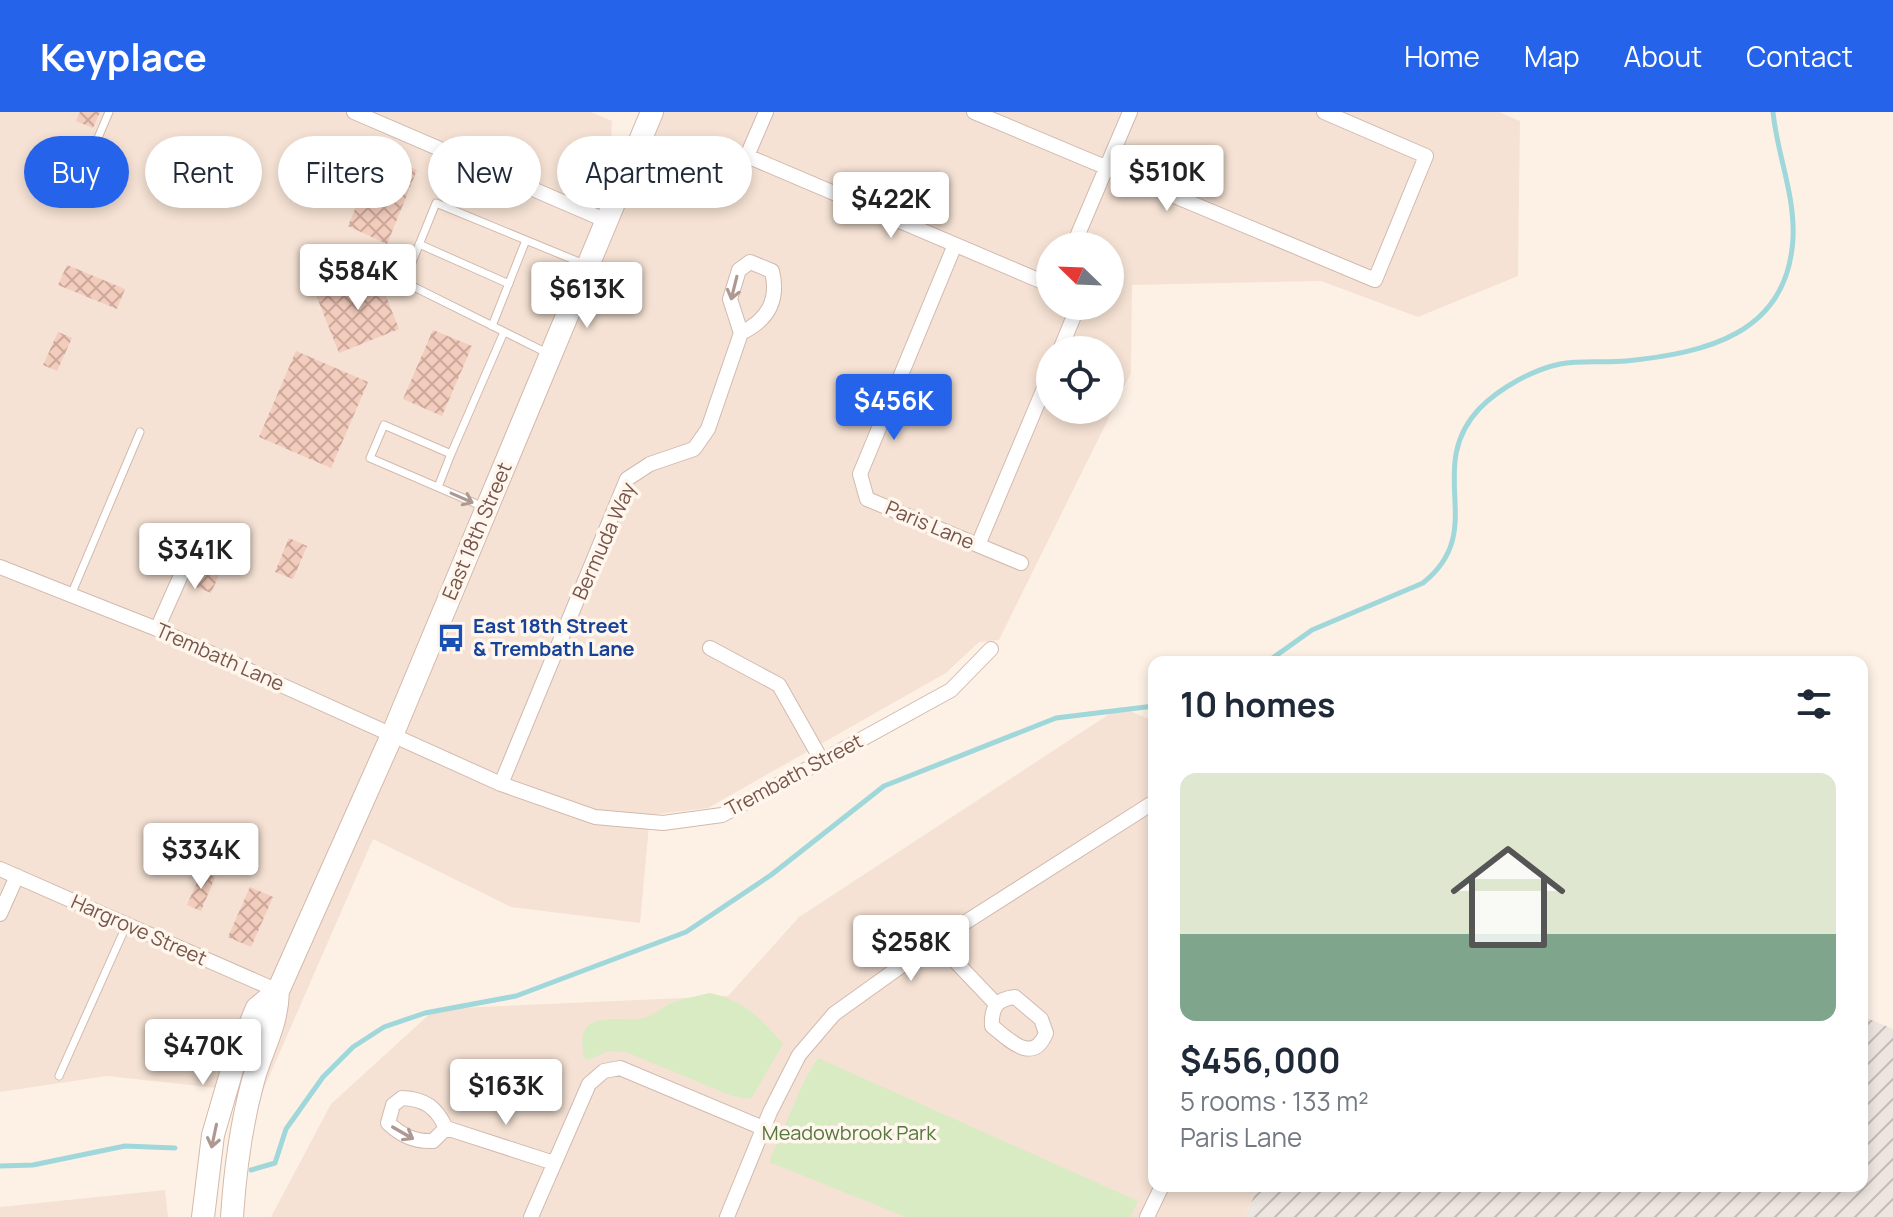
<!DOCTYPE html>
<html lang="en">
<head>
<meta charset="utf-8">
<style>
	:root { --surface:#fff; --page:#f6f6f7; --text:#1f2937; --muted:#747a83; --accent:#2563eb }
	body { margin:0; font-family:Manrope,sans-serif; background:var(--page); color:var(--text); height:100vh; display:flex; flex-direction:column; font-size:30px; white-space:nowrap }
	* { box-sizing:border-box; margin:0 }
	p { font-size:26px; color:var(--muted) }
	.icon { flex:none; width:44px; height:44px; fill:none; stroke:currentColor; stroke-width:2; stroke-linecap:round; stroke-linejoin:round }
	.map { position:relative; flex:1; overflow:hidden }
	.drawer { position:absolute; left:1148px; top:544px; width:720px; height:536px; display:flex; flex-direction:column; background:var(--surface); border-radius:16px; box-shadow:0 4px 12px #0003 }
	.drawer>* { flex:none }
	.hud { position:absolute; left:24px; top:24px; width:760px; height:72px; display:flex; gap:16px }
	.needle { width:52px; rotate:293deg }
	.tools { position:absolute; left:1036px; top:120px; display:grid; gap:16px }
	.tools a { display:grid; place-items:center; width:88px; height:88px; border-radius:50%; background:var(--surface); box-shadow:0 4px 12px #0003; font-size:40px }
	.price { position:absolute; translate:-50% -68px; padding:0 18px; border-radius:8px; background:#fff; color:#222; font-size:26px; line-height:52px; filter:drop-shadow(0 2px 4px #0008) }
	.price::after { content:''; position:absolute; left:50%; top:48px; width:24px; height:18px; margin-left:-12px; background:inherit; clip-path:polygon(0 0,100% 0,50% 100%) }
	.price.current { background:var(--accent); color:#fff }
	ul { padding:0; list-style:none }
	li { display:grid; align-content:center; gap:16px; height:424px; padding:0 32px }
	li span { display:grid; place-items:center; height:248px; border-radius:16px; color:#555 }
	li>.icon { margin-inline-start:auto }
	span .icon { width:144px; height:144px; fill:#fffc; stroke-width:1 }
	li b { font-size:34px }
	h2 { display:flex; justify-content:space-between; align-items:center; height:96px; padding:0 32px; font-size:34px }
	.tag { padding:0 28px; border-radius:36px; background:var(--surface); box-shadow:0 4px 12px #0003; font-size:28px; line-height:72px }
	.tag.current { background:var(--accent); color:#fff }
	header { display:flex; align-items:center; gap:48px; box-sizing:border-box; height:112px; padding:0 40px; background:var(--accent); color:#fff }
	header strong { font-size:38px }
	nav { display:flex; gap:44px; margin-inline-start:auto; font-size:28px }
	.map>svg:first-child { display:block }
</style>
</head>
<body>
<header>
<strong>Keyplace</strong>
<nav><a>Home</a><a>Map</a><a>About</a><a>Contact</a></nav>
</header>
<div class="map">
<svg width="1893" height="1105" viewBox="0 0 1893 1105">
	<defs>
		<pattern id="industrial-furrows" width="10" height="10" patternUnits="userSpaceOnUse" patternTransform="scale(2)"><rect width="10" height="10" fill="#ede5e0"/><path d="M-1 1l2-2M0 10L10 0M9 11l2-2" fill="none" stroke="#c5bcb8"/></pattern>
		<pattern id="building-cross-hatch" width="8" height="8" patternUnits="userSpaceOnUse" patternTransform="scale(2)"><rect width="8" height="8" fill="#f3ccbc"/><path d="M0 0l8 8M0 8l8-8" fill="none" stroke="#caa89b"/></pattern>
	</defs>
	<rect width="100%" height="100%" fill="#fdf1e6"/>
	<path fill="#f5e2d4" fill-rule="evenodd" d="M0 0H591L612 9 607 105 652 0H1499L1520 9 1518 164 1418 205 1321 169 1132 173 1131 261 999 528 979 530 946 561 708 696 650 703 640 811 511 795 373 727 262 981 107 964 0 980ZM1050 134H1110V194H1050ZM1050 238H1110V298H1050Z
		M1120 595 1154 609V1074H1259L1244 1105H271L331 992 435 897 728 884 799 805Z
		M165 1078 168 1105H0V1095Z"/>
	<path fill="url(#industrial-furrows)" d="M1862 904 1893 917V1105H1244L1259 1074H1862Z"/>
	<path fill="#d8ebc3" d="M710 881C745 889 761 906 783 932L751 987 732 984 626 940 609 939 587 948 584 945C574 896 612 910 640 907 652 905 663 894 674 890 685 886 698 884 710 881Z
		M818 946 1138 1089 1130 1105H906L769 1050 804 969Z"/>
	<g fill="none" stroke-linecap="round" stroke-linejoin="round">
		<path stroke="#9fd7da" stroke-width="5" d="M1267 550 1312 518 1423 471C1490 418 1422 357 1480 296 1500 276 1532 258 1560 252 1581 248 1604 251 1626 249 1706 241 1788 222 1793 126 1795 82 1777 42 1773 0
			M0 1054 33 1053 125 1034 175 1036
			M251 1058 275 1051 286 1017 323 965 353 935 384 915 425 901 516 884 686 820 771 763 884 674 1056 606 1154 594"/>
	</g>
	<path fill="url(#building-cross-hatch)" d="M80 0H100L93 16 76 9Z
		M378 42 417 58 387 132 348 114Z
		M58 53 81 63 74 80 51 70Z
		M67 153 125 177 117 197 58 173Z
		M376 159 399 217 339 241 316 183Z
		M433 218 472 234 442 304 403 287Z
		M58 220 72 226 57 259 43 253Z
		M296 239 368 270 331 356 259 325Z
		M289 426 307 434 293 467 275 460Z
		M204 456 219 463 211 481 196 475Z
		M202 759 215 765 201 799 187 793Z
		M250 775 273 785 251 835 228 825Z"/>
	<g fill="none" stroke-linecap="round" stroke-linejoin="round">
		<defs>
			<path id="lane" d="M86 54 109 0
				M419 132 509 172
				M492 214 526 128
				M549 242 404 170 436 91 584 152
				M438 375 451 342
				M486 396 370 346 384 313 451 342 504 220
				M71 483 140 320
				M59 964 127 812"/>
			<path id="street" d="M354 0 607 109
				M766 0 747 44 1050 173
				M974 0 1375 168 1426 44 1324 0
				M1073 134 1130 0
				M954 135 860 362 867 387 1021 451
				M1060 238 1078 194
				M978 433 1050 262
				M0 455 157 517 501 672 595 705 663 711 722 703 822 649 951 578 991 537
				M157 517 198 425
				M710 536 779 573 822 649
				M501 672 627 367 650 352 694 337 708 317 741 221C768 208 779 188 772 159L750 150 739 158 730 187 741 221
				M0 757 278 879
				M0 802 17 764
				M936 829 996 892
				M1015 885 1041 907 1046 921C1033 953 1009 928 992 914 991 895 997 887 1015 885Z
				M446 1016 433 1029C414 1030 401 1023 388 1011L393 993 402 986C425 987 436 995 446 1016L554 1051
				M531 1105 589 972 604 959 620 956 763 1016
				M727 1105 770 1000 799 943 834 902 936 829 1154 690
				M1147 1105 1162 1074"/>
			<path id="secondary" d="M203 1105 213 1023 234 951 257 896 278 879
				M232 1105C235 1059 241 1013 253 969 262 936 277 915 278 879L393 621 652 0"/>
		</defs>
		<use href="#lane" stroke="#d1baae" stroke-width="9"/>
		<use href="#street" stroke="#d1baae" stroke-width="16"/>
		<use href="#secondary" stroke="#d4b9ab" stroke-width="24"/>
		<use href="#lane" stroke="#fff" stroke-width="7"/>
		<use href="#street" stroke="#fff" stroke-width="14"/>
		<use href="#secondary" stroke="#fff" stroke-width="22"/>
	</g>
	<defs><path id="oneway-shaft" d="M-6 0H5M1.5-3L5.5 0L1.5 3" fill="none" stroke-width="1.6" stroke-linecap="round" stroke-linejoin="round" transform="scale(2)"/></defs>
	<g stroke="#ad9992">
		<use href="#oneway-shaft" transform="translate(734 176) rotate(104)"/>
		<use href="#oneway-shaft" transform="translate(462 386) rotate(24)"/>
		<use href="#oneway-shaft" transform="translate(403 1021) rotate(30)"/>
		<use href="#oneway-shaft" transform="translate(214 1024) rotate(102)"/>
	</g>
	<defs>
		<symbol id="bus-bare" viewBox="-9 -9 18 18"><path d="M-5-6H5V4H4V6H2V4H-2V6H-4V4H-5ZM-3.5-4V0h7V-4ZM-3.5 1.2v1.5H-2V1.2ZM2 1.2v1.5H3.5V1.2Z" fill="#1a4fb4" stroke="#fff6ed" stroke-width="2.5" paint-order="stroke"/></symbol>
	</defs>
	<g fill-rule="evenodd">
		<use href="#bus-bare" x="431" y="506" width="40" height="40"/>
	</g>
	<g text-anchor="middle" stroke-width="7" stroke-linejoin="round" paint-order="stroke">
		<g font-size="20" fill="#775549" stroke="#fff6ed">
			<text transform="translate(930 413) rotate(23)" y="7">Paris Lane</text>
			<text transform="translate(477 419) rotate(-67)" y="7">East 18th Street</text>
			<text transform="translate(604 429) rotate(-66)" y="7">Bermuda Way</text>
			<text transform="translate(220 545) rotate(24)" y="7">Trembath Lane</text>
			<text transform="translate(794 663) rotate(-28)" y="7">Trembath Street</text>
			<text transform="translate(139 818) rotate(24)" y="7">Hargrove Street</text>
		</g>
		<g font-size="20" font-weight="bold" fill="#164399" stroke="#fff6ed" text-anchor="start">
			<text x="473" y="521">East 18th Street<tspan x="473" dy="23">&amp; Trembath Lane</tspan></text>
		</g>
		<g font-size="20" fill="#56783e" stroke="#fff6ed">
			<text x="849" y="1028">Meadowbrook Park</text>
		</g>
	</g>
</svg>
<div class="tools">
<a><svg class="needle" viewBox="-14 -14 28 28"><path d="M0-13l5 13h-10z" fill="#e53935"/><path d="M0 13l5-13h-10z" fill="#747a83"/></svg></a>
<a><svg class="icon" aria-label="locate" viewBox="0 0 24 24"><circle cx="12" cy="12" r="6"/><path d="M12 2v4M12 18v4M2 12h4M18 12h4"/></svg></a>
</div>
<b class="price" style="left:1167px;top:101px">$510K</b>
<b class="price" style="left:891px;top:128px">$422K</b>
<b class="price" style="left:358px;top:200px">$584K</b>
<b class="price" style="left:587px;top:218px">$613K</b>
<b class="price current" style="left:894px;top:330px">$456K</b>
<b class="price" style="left:195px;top:479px">$341K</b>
<b class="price" style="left:201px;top:779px">$334K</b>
<b class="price" style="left:911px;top:871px">$258K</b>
<b class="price" style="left:203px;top:975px">$470K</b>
<b class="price" style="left:506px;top:1015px">$163K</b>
<div class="hud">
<a class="tag current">Buy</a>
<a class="tag">Rent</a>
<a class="tag">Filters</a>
<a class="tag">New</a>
<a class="tag">Apartment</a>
</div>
<section class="drawer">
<h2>10 homes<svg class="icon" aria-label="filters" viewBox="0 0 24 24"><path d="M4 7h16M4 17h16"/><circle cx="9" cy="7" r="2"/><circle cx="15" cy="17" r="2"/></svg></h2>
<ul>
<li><span style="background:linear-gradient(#dfe7d0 65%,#7fa58c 0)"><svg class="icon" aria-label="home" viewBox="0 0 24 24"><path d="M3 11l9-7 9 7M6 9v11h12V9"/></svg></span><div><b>$456,000</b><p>5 rooms · 133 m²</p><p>Paris Lane</p></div></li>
</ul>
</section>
</div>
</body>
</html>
